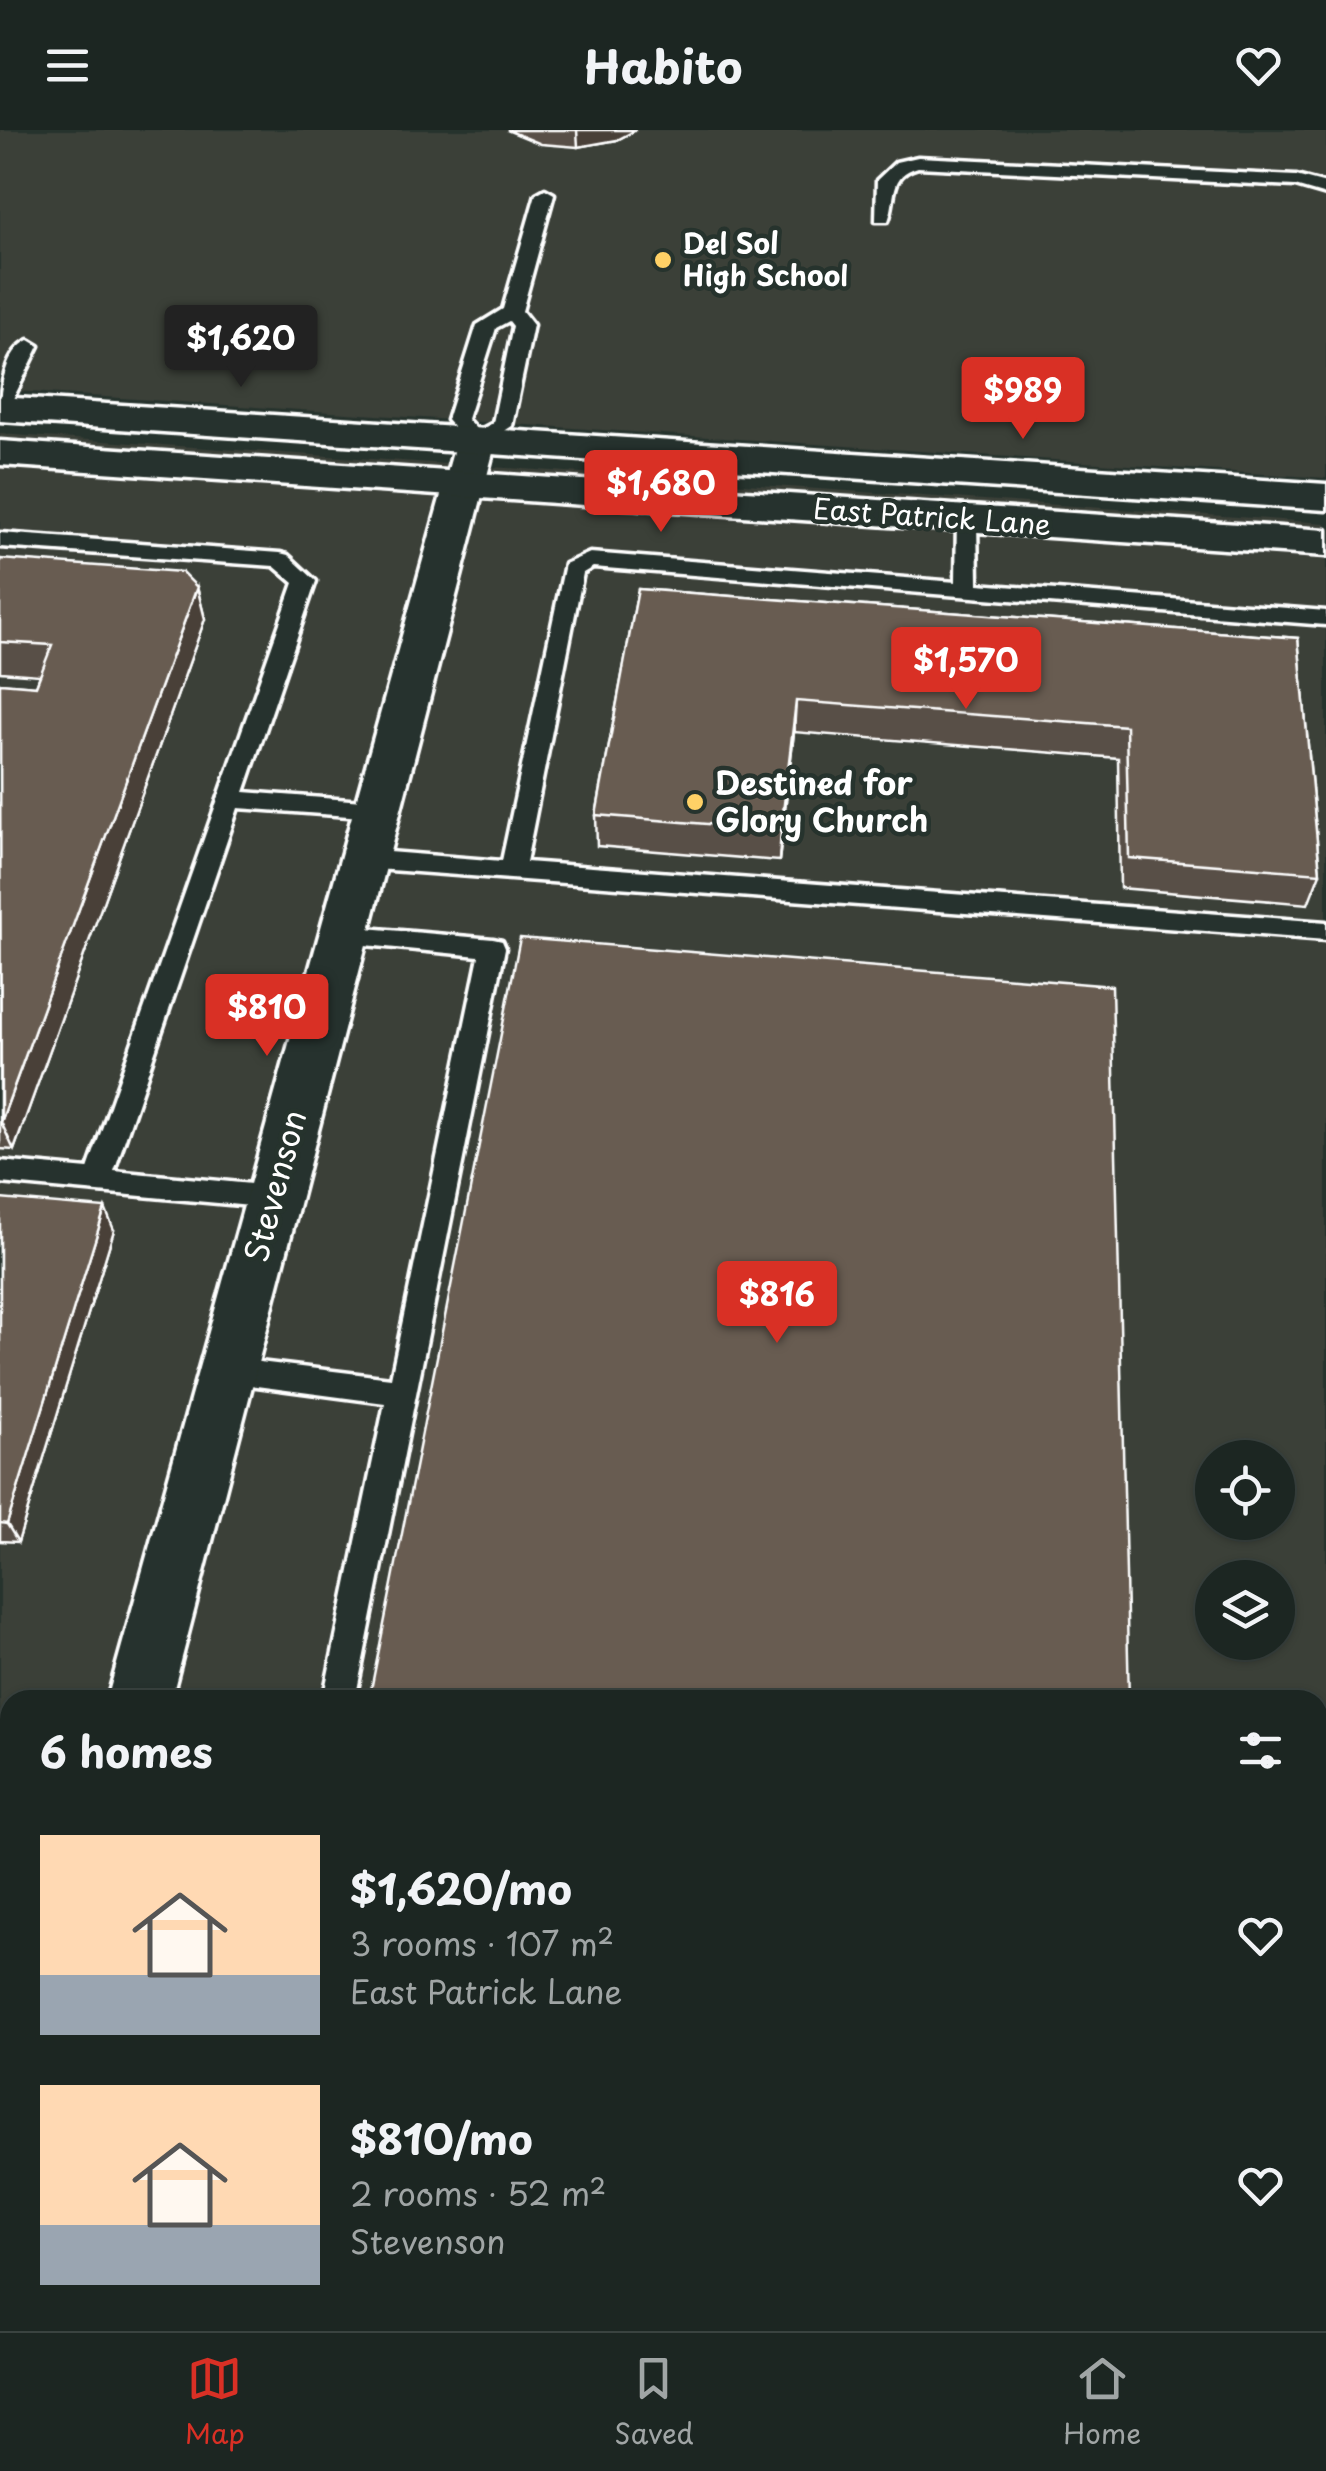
<!DOCTYPE html>
<html lang="en">
<head>
<meta charset="utf-8">
<style>
	:root { --surface:#1c2622; --page:#252e2a; --text:#f1f3f6; --muted:#a0a5a5; --line:#3a4340; --accent:#d93025 }
	body { margin:0; font-family:"Playpen Sans",sans-serif; background:var(--page); color:var(--text); height:100vh; display:flex; flex-direction:column; font-size:38px; white-space:nowrap }
	* { box-sizing:border-box; margin:0 }
	p { font-size:32px; color:var(--muted) }
	.icon { flex:none; width:55px; height:55px; fill:none; stroke:currentColor; stroke-width:2; stroke-linecap:round; stroke-linejoin:round }
	.map { position:relative; flex:1; overflow:hidden }
	.drawer { position:absolute; left:0px; top:1560px; width:1328px; height:642px; display:flex; flex-direction:column; background:var(--surface); border-radius:30px 30px 0 0; box-shadow:0 2px 8px #0004,0 0 0 2px var(--line) }
	.drawer>* { flex:none }
	.controls { position:absolute; left:1195px; top:1310px; display:grid; gap:20px }
	.controls a { display:grid; place-items:center; width:100px; height:100px; border-radius:50%; background:var(--surface); box-shadow:0 2px 8px #0004,0 0 0 2px var(--line); font-size:50px }
	.price { position:absolute; translate:-50% -85px; padding:0 22px; border-radius:10px; background:var(--accent); color:#fff; font-size:32px; line-height:65px; filter:drop-shadow(0 2px 5px #0008) }
	.price::after { content:''; position:absolute; left:50%; top:60px; width:30px; height:22px; margin-left:-15px; background:inherit; clip-path:polygon(0 0,100% 0,50% 100%) }
	.price.current { background:#222; color:#fff }
	ul { padding:0; list-style:none }
	li { display:flex; align-items:center; gap:30px; height:250px; padding:0 40px }
	li span { display:grid; place-items:center; flex:none; width:280px; height:200px; border-radius:0px; color:#555 }
	li>.icon { margin-inline-start:auto }
	span .icon { width:120px; height:120px; fill:#fffc; stroke-width:1 }
	li b { font-size:42px }
	h2 { display:flex; justify-content:space-between; align-items:center; height:120px; padding:0 40px; font-size:42px }
	header { display:flex; justify-content:space-between; align-items:center; height:130px; padding:0 40px; background:var(--surface); font-size:45px; font-weight:700 }
	.dock { display:flex; justify-content:space-around; align-items:center; height:140px; border-top:2px solid var(--line); background:var(--surface); font-size:28px; color:var(--muted) }
	.dock a { display:grid; justify-items:center; gap:5px }
	.dock .current { color:var(--accent) }
	.map>svg:first-child { display:block }
</style>
</head>
<body>
<header><svg class="icon" aria-label="menu" viewBox="0 0 24 24"><path d="M4 6h16M4 12h16M4 18h16"/></svg>Habito<svg class="icon" aria-label="heart" viewBox="0 0 24 24"><path d="M12 20l-8-8c-3-5 5-10 8-4 3-6 11-1 8 4z"/></svg></header>
<div class="map">
<svg width="1326" height="2201" viewBox="0 0 1326 2201">
	<rect width="100%" height="100%" fill="#26332d"/>
	<filter id="ink" filterUnits="userSpaceOnUse"><feTurbulence type="fractalNoise" baseFrequency=".01" numOctaves="2"/><feDisplacementMap in="SourceGraphic" scale="20" xChannelSelector="R" yChannelSelector="G"/><feConvolveMatrix kernelMatrix="1 2 1 2 8 2 1 2 1" color-interpolation-filters="sRGB"/></filter>
	<g filter="url(#ink)">
		<path fill="#3a3f38" fill-rule="evenodd" d="M0 0H1326V348L0 260Z
			M0 304 1326 393V2201H0ZM1212 1328H1278V1392H1212ZM1212 1448H1278V1512H1212ZM10 1570H1318V2192H10Z"/>
		<g fill="none" stroke-linecap="round" stroke-linejoin="round">
			<defs>
				<path id="service" d="M918 27 1296 46 1326 54V65L1295 56 918 37C888 45 897 68 888 91H876L877 50 896 32Z
					M545 59 554 64 522 181 533 195 512 296 483 315H469L447 290 477 195 503 179 536 64ZM509 191 513 196 493 293 478 301 467 289 496 198Z
					M29 210 39 216 10 275 0 281C0 258 6 220 29 210Z
					M967 382 977 389 978 454 1326 481V495L593 437 583 443 526 732 1326 792V810L363 738 351 729 363 720 502 731 565 434 590 423 956 452 957 389Z
					M0 403 280 423 288 425 316 451 244 662 376 672 388 680 376 688 238 678 114 1041 273 1056 283 1059 287 1067 283 1075 273 1078 0 1053V1031L88 1039 294 453 274 436 0 417Z
					M343 796 493 809 502 811 505 818 355 1570H323L385 1273 227 1252 217 1249 213 1240 217 1231 227 1228 391 1248 479 826 334 812 331 805 334 798Z
					M0 1621 10 1622V1654L0 1653Z
					M1318 1988 1326 1989V2025L1318 2024Z
					M676 2192H714V2201H676Z"/>
				<path id="minor" d="M476 299 490 302 496 311 171 1570H107L456 311 462 302Z
					M10 2017V2124L0 2128V2021Z"/>
				<path id="secondary" d="M0 267 1326 354V380L0 291Z
					M0 311 1326 400V426L0 335Z"/>
			</defs>
			<use href="#service" stroke="#fff" stroke-width="7"/>
			<use href="#minor" stroke="#fff" stroke-width="7"/>
			<use href="#secondary" stroke="#fff" stroke-width="7"/>
			<use href="#service" fill="#26332d" fill-rule="evenodd"/>
			<use href="#minor" fill="#26332d" fill-rule="evenodd"/>
			<use href="#secondary" fill="#26332d" fill-rule="evenodd"/>
		</g>
		<path fill="#594f46" stroke="#fff" stroke-width="2.5" d="M507 0H636L617 10 578 17 541 14Z
			M0 429 197 457 205 489 14 1020 0 1019V553L36 556 40 545 0 542Z
			M638 459 1298 508 1320 743 1308 774 1120 758 1118 628 794 602 779 731 597 716 596 685Z
			M0 1069 114 1100 18 1412 0 1411Z"/>
		<path fill="#484039" stroke="#fff" stroke-width="2.5" d="M577 0H636L617 10 578 17Z
			M197 457 205 489 14 1020 1 992Z
			M796 571 794 602 779 731 781 700Z
			M105 1078 114 1100 18 1412 7 1394Z"/>
		<path fill="#675c51" stroke="#fff" stroke-width="2.5" d="M0 429 182 442 197 457 1 992 0 553 36 556 52 515 0 512Z
			M638 459 1298 508 1320 743 1129 728 1126 596 796 571 781 700 596 685Z
			M520 808 1112 856 1129 1570H369Z
			M0 1069 105 1078 7 1394 0 1393Z
			M1318 2058 1326 2059V2201H770L771 2192H1318Z
			M216 2192H612L611 2201H214Z"/>
	</g>
	<g fill="#ffd166" stroke="#26332d" stroke-width="4">
		<circle cx="663" cy="130" r="10"/>
		<circle cx="695" cy="672" r="10"/>
	</g>
	<g text-anchor="middle" stroke-width="9" stroke-linejoin="round" paint-order="stroke">
		<g font-size="28" font-weight="bold" fill="#fff" stroke="#26332d" text-anchor="start">
			<text x="683" y="124">Del Sol<tspan x="683" dy="32">High School</tspan></text>
		</g>
		<g font-size="28" fill="#fff" stroke="#26332d">
			<text transform="translate(932 387) rotate(4)" y="10">East Patrick Lane</text>
		</g>
		<g font-size="32" font-weight="bold" fill="#fff" stroke="#26332d" text-anchor="start">
			<text x="715" y="665">Destined for<tspan x="715" dy="37">Glory Church</tspan></text>
		</g>
		<g font-size="32" fill="#fff" stroke="#26332d">
			<text transform="translate(276 1056) rotate(-75)" y="11">Stevenson</text>
		</g>
	</g>
</svg>
<div class="controls">
<a><svg class="icon" aria-label="locate" viewBox="0 0 24 24"><circle cx="12" cy="12" r="6"/><path d="M12 2v4M12 18v4M2 12h4M18 12h4"/></svg></a>
<a><svg class="icon" aria-label="layers" viewBox="0 0 24 24"><path d="M12 4l9 5-9 5-9-5zM3 14l9 5 9-5"/></svg></a>
</div>
<b class="price current" style="left:241px;top:260px">$1,620</b>
<b class="price" style="left:1023px;top:312px">$989</b>
<b class="price" style="left:661px;top:405px">$1,680</b>
<b class="price" style="left:966px;top:582px">$1,570</b>
<b class="price" style="left:267px;top:929px">$810</b>
<b class="price" style="left:777px;top:1216px">$816</b>
<section class="drawer">
<h2>6 homes<svg class="icon" aria-label="filters" viewBox="0 0 24 24"><path d="M4 7h16M4 17h16"/><circle cx="9" cy="7" r="2"/><circle cx="15" cy="17" r="2"/></svg></h2>
<ul>
<li><span style="background:linear-gradient(#ffd9b3 70%,#9aa5b1 0)"><svg class="icon" aria-label="home" viewBox="0 0 24 24"><path d="M3 11l9-7 9 7M6 9v11h12V9"/></svg></span><div><b>$1,620/mo</b><p>3 rooms · 107 m²</p><p>East Patrick Lane</p></div><svg class="icon" aria-label="heart" viewBox="0 0 24 24"><path d="M12 20l-8-8c-3-5 5-10 8-4 3-6 11-1 8 4z"/></svg></li>
<li><span style="background:linear-gradient(#ffd9b3 70%,#9aa5b1 0)"><svg class="icon" aria-label="home" viewBox="0 0 24 24"><path d="M3 11l9-7 9 7M6 9v11h12V9"/></svg></span><div><b>$810/mo</b><p>2 rooms · 52 m²</p><p>Stevenson</p></div><svg class="icon" aria-label="heart" viewBox="0 0 24 24"><path d="M12 20l-8-8c-3-5 5-10 8-4 3-6 11-1 8 4z"/></svg></li>
</ul>
</section>
</div>
<nav class="dock">
<a class="current"><svg class="icon" aria-label="map" viewBox="0 0 24 24"><path d="M3 6l6-2 6 2 6-2v14l-6 2-6-2-6 2zM9 4v14M15 6v14"/></svg>Map</a>
<a><svg class="icon" aria-label="saved" viewBox="0 0 24 24"><path d="M7 4h10v16l-5-4-5 4z"/></svg>Saved</a>
<a><svg class="icon" aria-label="home" viewBox="0 0 24 24"><path d="M3 11l9-7 9 7M6 9v11h12V9"/></svg>Home</a>
</nav>
</body>
</html>
